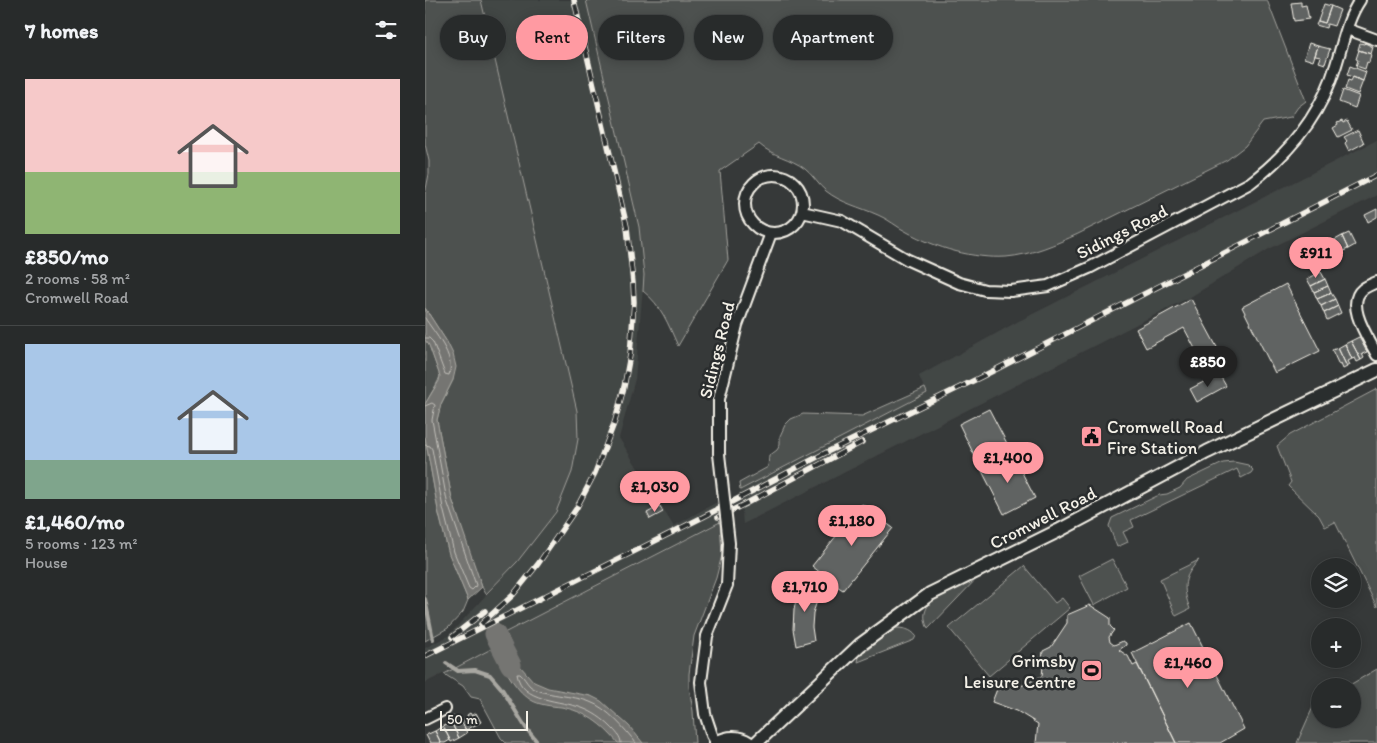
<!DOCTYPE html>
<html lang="en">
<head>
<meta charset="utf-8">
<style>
	:root { --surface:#282b2b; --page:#343737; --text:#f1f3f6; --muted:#a5a7a9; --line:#444747; --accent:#ff9aa2 }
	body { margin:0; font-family:Itim,sans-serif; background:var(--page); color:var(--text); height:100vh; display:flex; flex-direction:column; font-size:19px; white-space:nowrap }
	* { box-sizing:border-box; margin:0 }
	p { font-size:16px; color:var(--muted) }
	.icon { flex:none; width:28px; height:28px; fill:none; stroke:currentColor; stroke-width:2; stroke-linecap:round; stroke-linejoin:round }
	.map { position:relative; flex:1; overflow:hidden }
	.panel { display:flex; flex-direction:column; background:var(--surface); width:425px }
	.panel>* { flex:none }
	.banner { position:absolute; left:15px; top:15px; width:475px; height:45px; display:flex; gap:10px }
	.tools { position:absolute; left:886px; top:558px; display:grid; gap:10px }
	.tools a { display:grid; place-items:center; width:50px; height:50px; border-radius:50%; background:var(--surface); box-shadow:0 2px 12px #0003,0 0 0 1px var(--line); font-size:25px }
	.scale { position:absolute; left:15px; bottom:12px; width:88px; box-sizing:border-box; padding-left:5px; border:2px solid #f4f1e8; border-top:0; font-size:14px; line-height:18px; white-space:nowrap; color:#f4f1e8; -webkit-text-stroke:4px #2a2d2e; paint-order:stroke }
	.price { position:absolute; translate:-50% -42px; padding:0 11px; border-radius:18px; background:var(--accent); color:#111; font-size:16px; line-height:32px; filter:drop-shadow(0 1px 2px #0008) }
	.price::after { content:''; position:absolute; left:50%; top:30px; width:15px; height:11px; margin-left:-8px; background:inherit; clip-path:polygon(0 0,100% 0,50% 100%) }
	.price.selected { background:#222; color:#fff }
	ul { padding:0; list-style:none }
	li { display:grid; align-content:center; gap:10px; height:265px; padding:0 25px }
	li+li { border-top:1px solid var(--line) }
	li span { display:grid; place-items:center; height:155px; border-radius:0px; color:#555 }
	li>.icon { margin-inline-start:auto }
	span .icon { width:90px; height:90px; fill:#fffc; stroke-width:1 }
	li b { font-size:21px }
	h2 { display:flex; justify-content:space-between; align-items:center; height:60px; padding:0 25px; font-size:21px }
	.chip { padding:0 18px; border-radius:22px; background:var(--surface); box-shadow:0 2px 12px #0003,0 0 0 1px var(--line); font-size:18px; line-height:45px }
	.chip.selected { background:var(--accent); color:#111 }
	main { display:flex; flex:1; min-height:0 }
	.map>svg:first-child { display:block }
</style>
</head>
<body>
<main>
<section class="panel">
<h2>7 homes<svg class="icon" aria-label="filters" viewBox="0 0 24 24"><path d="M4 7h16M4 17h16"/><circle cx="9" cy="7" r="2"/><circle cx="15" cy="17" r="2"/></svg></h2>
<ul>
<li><span style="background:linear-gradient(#f6c9c9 60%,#8fb573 0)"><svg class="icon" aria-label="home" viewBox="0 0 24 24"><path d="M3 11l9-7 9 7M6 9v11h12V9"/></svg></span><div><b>£850/mo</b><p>2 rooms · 58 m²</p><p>Cromwell Road</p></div></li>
<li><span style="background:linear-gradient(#a9c7e8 75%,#7fa58c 0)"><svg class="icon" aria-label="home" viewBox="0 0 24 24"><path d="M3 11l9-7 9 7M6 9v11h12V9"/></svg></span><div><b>£1,460/mo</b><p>5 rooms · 123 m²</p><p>House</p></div></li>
</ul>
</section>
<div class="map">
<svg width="952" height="743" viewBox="0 0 952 743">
	<rect width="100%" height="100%" fill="#363939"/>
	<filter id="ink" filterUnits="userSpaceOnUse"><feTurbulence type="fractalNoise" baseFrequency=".02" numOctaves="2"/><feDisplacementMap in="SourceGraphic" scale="10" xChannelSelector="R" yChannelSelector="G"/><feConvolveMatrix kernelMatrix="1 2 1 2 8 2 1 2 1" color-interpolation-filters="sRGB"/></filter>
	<g filter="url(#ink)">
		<path fill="#434645" d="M56 0H161L214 228 219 275 210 379 194 438 249 526 292 502 295 522 81 632 65 641 68 648 0 683V648L23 636 91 563 131 512 152 411Z
			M952 140V195L844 249 767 296 704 328 318 524 315 490 501 393 494 376 592 322Z"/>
		<path fill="#4e514f" stroke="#a1a19c" d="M0 0H56L152 411 153 439 147 472 131 512 92 562 61 594 57 587 42 546 27 499 12 420 16 404 28 380 22 342 0 308V194L4 174V161L0 144Z
			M161 0H842L881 101 873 107 866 117 838 122 820 146 802 160 653 234C631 244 606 255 581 257 548 259 511 248 482 232 472 227 463 219 453 215 435 207 416 203 401 191 393 185 388 175 380 169 366 158 347 156 334 144L295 171 303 260 253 346C243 324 237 306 218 291L219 275 214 227Z
			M0 340 4 345 15 376C11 389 0 398 0 412Z
			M500 388 502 393 315 490 314 483 343 467 344 456 352 450 355 445V436L360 425 366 419 378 414 437 416Z
			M952 389V607L910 522 900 527 894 516 863 486 866 482 852 446 865 435Z
			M0 437 13 510 24 554 43 600 38 612 23 628 0 641Z
			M809 462 823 465 828 470 826 473 816 478 812 469 706 520 709 527 698 532 703 542 692 547 684 526 687 518 734 495 742 494 755 488 762 480 798 463Z
			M295 522 297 555 291 578 269 636 264 674V687L268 711 270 743H81L76 738 55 699 46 697 38 686 19 674 68 648 65 641 81 632Z
			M687 559 702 587 669 605 654 576Z
			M774 560C758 577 757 587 765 609L751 616 735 579Z
			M599 566 630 603 637 598 645 608 564 676 524 628Z
			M557 573 503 629C497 616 499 607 511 598Z
			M470 628C478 628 486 629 491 636L489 640 433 662 434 657 466 630Z
			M952 669V743H872L888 707 895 703V719H928V686H923Z"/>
		<path fill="#757572" stroke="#a8a7a1" d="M0 308 22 342 28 354 31 367 28 380 16 404 12 420 27 499 57 587 43 600 24 554 13 510 0 437V404L14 381 15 376 4 345 0 340Z
			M82 635 95 666 109 682 123 688 166 696 176 701 204 726 218 743H193C177 724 160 711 136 707 126 706 114 705 106 700 88 689 76 661 66 643Z"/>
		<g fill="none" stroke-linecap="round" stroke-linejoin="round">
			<path stroke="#c1bfb9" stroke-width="1" d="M0 318C9 333 31 356 24 375L20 374 8 342 4 338H0
				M0 406 7 403 10 405 7 420 22 501 51 585 50 587 47 590 44 588 29 552 18 508 7 449 5 446 0 445
				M196 743C196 737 191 732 186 727 178 719 168 712 157 708 136 700 96 702 92 674H95C99 677 101 682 105 686 117 696 149 695 165 702 182 708 200 729 211 743"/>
			<path stroke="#a8a7a1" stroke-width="4" d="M0 599 8 639
				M21 663 33 671 50 670 65 675 77 689 101 728 113 743"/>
			<path stroke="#757572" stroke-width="21" d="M70 634 86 665"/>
		</g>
		<path fill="#616362" stroke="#f4f1e8" d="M876 2V6L881 5 884 19 869 21 866 3Z
			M899 4 906 6 900 23 893 21Z
			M906 6 915 10 909 26 902 24 901 28 891 25 893 21 900 23Z
			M884 43 893 46 888 61 879 58Z
			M935 43 939 44 940 43 948 47 946 54 933 50Z
			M893 46 905 49 900 64 894 62 896 57 890 56Z
			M934 50 946 54 944 63 942 62 940 69 931 66 933 60 931 59Z
			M925 66 941 72 938 81 922 75Z
			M928 77 938 81 933 94 920 89 923 80 926 81Z
			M918 90 934 96 930 108 914 102Z
			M917 121 918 123 922 121 927 130 913 137 908 128 913 125 912 123Z
			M933 130 939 143 924 151 920 143 922 141 919 137Z
			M952 209V217L943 222 940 215Z
			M924 233 930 245 923 249 917 236Z
			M917 236 923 249 916 252 910 240Z
			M910 240 916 252 910 255 904 243Z
			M904 243 910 255 903 259 897 247Z
			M897 247 903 259 896 262 890 250Z
			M896 272 900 279 886 286 882 279Z
			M900 279 903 286 889 292 886 286Z
			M861 284 895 351 850 373 817 307Z
			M903 286 906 293 892 299 889 292Z
			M906 293 910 299 896 306 892 299Z
			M766 299 801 364 783 373 759 328 721 348 711 329Z
			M910 299 913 306 899 313 896 306Z
			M913 306 916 313 902 320 899 313Z
			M934 337 942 352 937 354 939 358 936 360 926 341Z
			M926 341 936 360 932 362 930 358 927 359 920 344Z
			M920 344 927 359 923 361 925 365 922 367 913 348Z
			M913 348 922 367 918 369 916 364 914 365 907 350Z
			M794 374 801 386 772 402 765 389Z
			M564 409 587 453 556 469 534 424Z
			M587 453 610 498 579 514 556 469Z
			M437 504 449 513H452L459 519 460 522 468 528 418 590 398 577 397 574 387 566Z
			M235 506 238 512 225 519 222 513Z
			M378 579 396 589 388 613 387 627 389 641 371 646 368 629 369 610 372 595Z
			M665 605 685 618V626L689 630 684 637 685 642 689 645 698 641 701 643V645L694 650 703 656 708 666 712 664 751 743H611L613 724 592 711 567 702 576 679 596 686 617 676 618 666 608 661 609 656H612L617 660 618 651 626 647 642 623V615Z
			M766 623 819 729 795 743H751L707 653Z
			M45 713 47 716 51 713 56 722 41 730 36 721 43 718 42 715Z
			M28 716 30 720 35 718 42 733 34 738 24 718Z
			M24 718 34 738 26 742 18 726 23 724 21 720Z
			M18 726 25 740 20 743H16L10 731Z
			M10 731 16 743H5L1 735Z"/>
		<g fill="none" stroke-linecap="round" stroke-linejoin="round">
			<defs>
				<path id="minor" d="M922 29 952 40
					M320 204a29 29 0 1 1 58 0a29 29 0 1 1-58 0Z
					M377 212 417 221 483 260 534 283 560 290 586 291 623 286 664 268 825 183C866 152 896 115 911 65 918 43 922 19 935 0
					M952 282C947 284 942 286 938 289 919 304 944 339 952 355
					M294 454V399L312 325 346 233
					M0 719 20 709
					M291 742 287 735 280 714 276 682 282 636 302 585"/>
				<path id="tertiary" d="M291 743C302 737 313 736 324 743
					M331 743 435 645 505 594 633 531 782 452 952 370"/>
			</defs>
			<use href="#minor" stroke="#f4f1e8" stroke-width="14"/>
			<use href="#tertiary" stroke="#f4f1e8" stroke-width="16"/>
			<use href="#minor" stroke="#2a2d2e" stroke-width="10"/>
			<use href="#tertiary" stroke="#2a2d2e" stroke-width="12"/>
			<defs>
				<path id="rail" d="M293 517 320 504 437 442
					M56 624 88 595 113 564 151 509 170 473 190 421 199 387 205 355 209 302 208 283 202 227 149 0
					M27 637 60 611
					M0 656 278 517 402 452 558 376 952 175"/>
			</defs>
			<use href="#rail" stroke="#f4f1e8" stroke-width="5.5"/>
			<use href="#rail" stroke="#2a2d2e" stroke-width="4" stroke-dasharray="11" stroke-linecap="butt"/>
			<defs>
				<path id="minor-bridge" d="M294 454 304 543 302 585"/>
			</defs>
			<use href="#minor-bridge" stroke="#f4f1e8" stroke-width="14" stroke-linecap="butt"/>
			<use href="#minor-bridge" stroke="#2a2d2e" stroke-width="10"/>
		</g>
	</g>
	<defs>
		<symbol id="civic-square" viewBox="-11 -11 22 22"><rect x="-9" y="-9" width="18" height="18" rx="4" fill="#ff9aa2" stroke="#2a2d2e"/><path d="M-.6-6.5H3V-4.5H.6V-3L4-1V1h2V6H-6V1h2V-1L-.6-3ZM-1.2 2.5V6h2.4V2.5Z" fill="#111"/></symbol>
		<symbol id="stadium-square" viewBox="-11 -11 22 22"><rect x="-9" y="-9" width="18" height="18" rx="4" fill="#ff9aa2" stroke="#2a2d2e"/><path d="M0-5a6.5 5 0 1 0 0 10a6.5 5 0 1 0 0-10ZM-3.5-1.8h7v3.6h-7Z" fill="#111"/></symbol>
	</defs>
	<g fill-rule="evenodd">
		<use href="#civic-square" x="654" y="424" width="25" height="25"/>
		<use href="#stadium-square" x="654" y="658" width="25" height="25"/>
	</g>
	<g text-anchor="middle" stroke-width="5" stroke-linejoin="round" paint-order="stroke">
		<g font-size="18" fill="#f4f1e8" stroke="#2a2d2e">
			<text transform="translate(697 232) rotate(-27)" y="6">Sidings Road</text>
			<text transform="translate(292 350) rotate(-76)" y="6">Sidings Road</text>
			<text transform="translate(618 518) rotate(-27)" y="6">Cromwell Road</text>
		</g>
		<g font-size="18" fill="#f4f1e8" stroke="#2a2d2e" text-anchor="start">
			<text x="682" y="433">Cromwell Road<tspan x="682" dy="21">Fire Station</tspan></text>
			<text x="651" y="667" text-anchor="end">Grimsby<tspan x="651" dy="21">Leisure Centre</tspan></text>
		</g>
	</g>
</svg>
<div class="tools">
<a><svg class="icon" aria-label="layers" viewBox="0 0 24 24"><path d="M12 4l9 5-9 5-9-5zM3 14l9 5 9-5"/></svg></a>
<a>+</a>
<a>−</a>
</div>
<div class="scale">50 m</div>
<b class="price" style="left:891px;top:279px">£911</b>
<b class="price selected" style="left:783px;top:388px">£850</b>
<b class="price" style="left:583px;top:484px">£1,400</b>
<b class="price" style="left:230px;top:513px">£1,030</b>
<b class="price" style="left:427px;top:547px">£1,180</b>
<b class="price" style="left:380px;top:613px">£1,710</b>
<b class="price" style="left:763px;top:689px">£1,460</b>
<div class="banner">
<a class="chip">Buy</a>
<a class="chip selected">Rent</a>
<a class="chip">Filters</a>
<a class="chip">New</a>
<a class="chip">Apartment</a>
</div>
</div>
</main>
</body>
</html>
